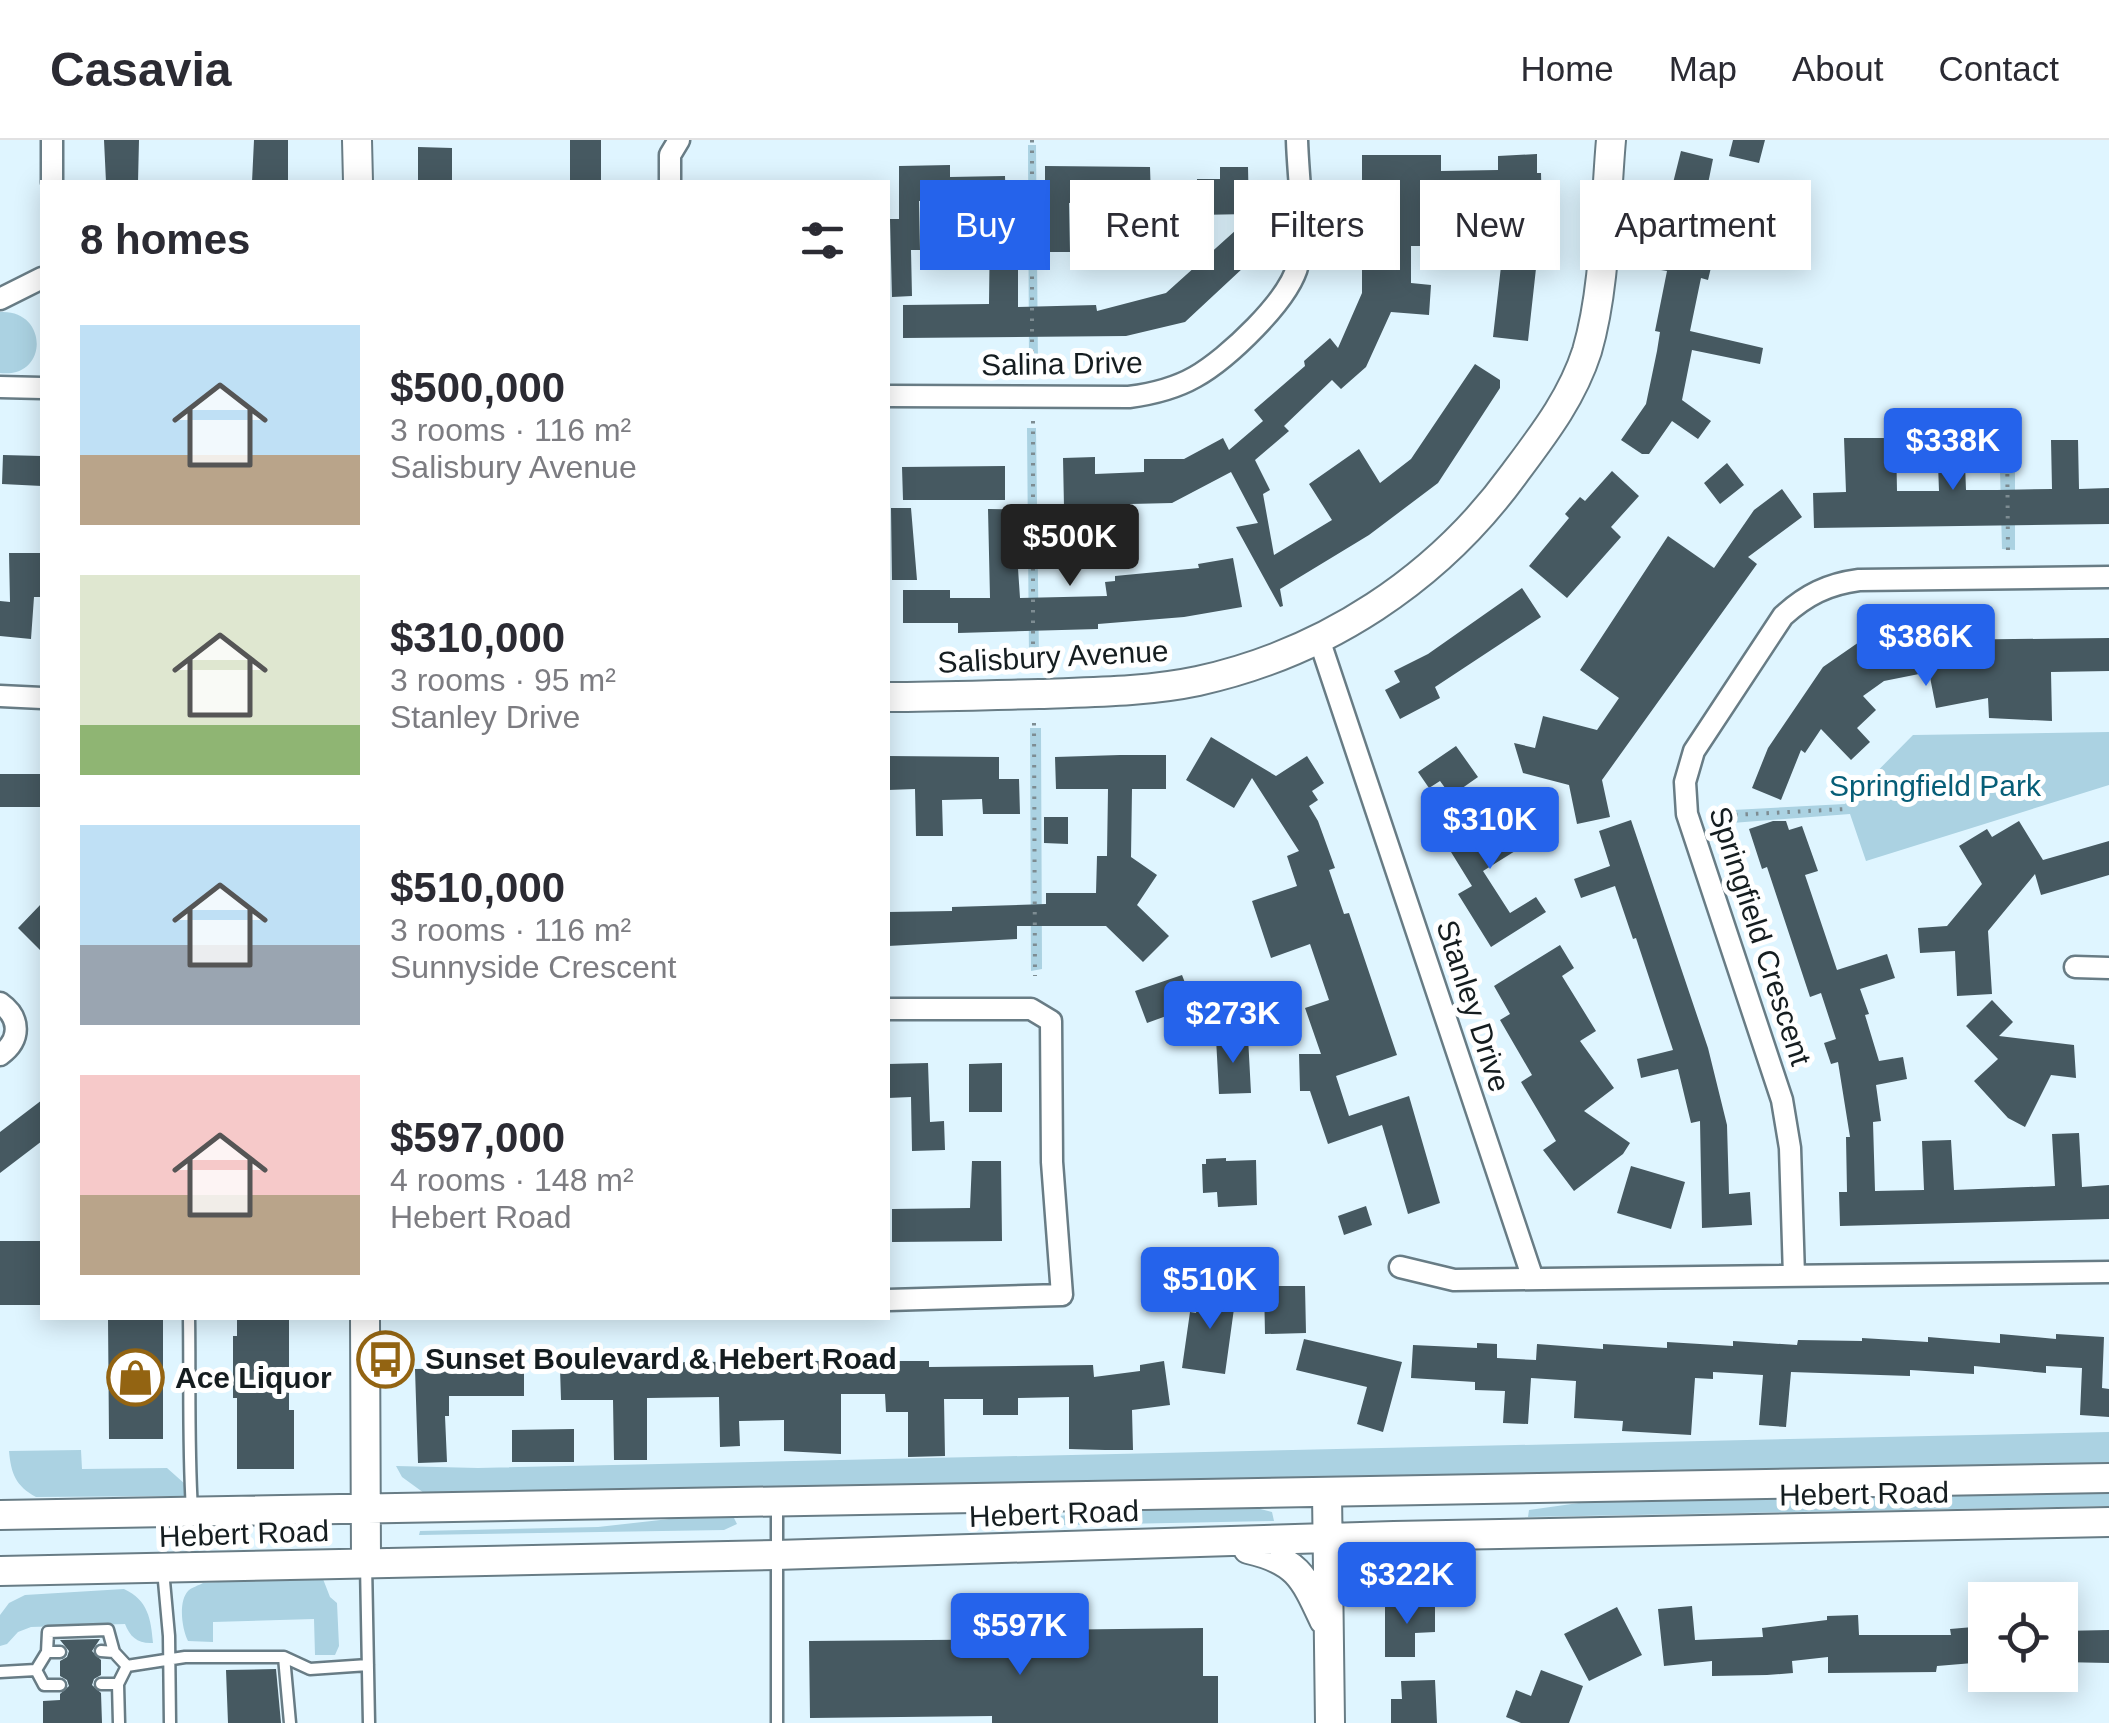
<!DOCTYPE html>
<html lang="en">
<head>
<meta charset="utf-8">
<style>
	:root { --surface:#fff; --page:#f2f2f3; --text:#2b2b33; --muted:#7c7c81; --line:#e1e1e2; --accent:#2563eb }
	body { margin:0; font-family:Helvetica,sans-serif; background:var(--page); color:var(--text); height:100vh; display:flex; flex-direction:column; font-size:38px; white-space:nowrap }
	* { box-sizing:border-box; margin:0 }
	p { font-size:32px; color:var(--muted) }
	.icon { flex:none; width:55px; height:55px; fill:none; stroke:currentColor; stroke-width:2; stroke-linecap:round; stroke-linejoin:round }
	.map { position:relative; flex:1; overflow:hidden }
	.sheet { position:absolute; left:40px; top:40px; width:850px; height:1140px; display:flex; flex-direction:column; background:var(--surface); border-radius:0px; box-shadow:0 5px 25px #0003 }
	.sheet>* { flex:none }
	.guide { position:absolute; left:920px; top:40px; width:950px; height:90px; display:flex; gap:20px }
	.controls { position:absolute; left:1968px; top:1442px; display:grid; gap:20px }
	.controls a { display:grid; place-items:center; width:110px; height:110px; border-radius:0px; background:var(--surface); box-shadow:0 5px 25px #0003; font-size:50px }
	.price { position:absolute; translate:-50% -85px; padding:0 22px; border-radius:10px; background:var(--accent); color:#fff; font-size:32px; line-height:65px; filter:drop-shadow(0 2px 5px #0008) }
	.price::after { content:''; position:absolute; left:50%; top:60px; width:30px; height:22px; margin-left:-15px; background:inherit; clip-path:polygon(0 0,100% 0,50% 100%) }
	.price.active { background:#222; color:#fff }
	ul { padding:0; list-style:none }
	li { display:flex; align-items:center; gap:30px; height:250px; padding:0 40px }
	li span { display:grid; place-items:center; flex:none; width:280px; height:200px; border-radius:0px; color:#555 }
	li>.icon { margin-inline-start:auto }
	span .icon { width:120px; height:120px; fill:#fffc; stroke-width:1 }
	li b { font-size:42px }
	h2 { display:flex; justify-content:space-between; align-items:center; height:120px; padding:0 40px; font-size:42px }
	.tag { padding:0 35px; border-radius:0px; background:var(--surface); box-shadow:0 5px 25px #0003; font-size:35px; line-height:90px }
	.tag.active { background:var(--accent); color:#fff }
	header { display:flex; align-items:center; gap:60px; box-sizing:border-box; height:140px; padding:0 50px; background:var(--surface); border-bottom:2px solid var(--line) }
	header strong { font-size:48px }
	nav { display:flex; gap:55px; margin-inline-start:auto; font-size:35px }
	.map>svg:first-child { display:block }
</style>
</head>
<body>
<header>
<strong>Casavia</strong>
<nav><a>Home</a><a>Map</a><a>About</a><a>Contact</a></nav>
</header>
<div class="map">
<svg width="2109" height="1583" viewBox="0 0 2109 1583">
	<rect width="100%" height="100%" fill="#dff5ff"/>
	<path fill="#abd2e2" d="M1028 5H1036L1038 226H1029Z
		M0 172C49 169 49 239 0 233Z
		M1027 288H1036L1039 518H1029Z
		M1999 291H2015V410L2002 409Z
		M1030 588H1041L1042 829 1031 831Z
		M2109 592V645L1866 721 1850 674 1719 684 1714 671 1845 664 1913 595Z
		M2109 1292V1323L424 1353 402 1337 396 1326 478 1328Z
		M81 1310 82 1329 167 1328 185 1344 184 1356 36 1357C16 1346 11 1334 9 1311Z
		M2109 1350V1366L1528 1377 1529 1370 1593 1361Z
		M1245 1365 1272 1372 1274 1381 1018 1386V1381L1133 1367Z
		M705 1375 734 1378 737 1384 724 1390 419 1395 420 1391 598 1387Z
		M307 1436 323 1439 330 1457 337 1463 339 1506 335 1515H315L314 1479 213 1482V1502L188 1501C182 1489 178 1462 188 1451 190 1448 200 1445 203 1443Z
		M124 1449C148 1460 151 1479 153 1503 138 1504 130 1497 125 1484L31 1487 18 1492 7 1504 0 1506V1475L9 1463 25 1455Z"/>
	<path fill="#465961" d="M104 0H139L138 42H106Z
		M254 0H288V42H252Z
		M570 0H601V42H570Z
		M1733 0H1765L1759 23 1729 16Z
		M418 7 452 8V42H418Z
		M1681 11 1713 19 1696 103 1716 107 1708 140 1701 138 1690 191 1763 208 1760 224 1692 210 1682 260 1711 281 1698 299 1672 281 1649 314H1642L1621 300 1646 264 1657 211 1660 192 1655 191 1667 131 1661 130 1676 60 1669 59Z
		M1537 14V33H1541L1542 74 1528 201 1493 197 1505 91 1475 88 1478 59H1440L1439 106H1411V143L1431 145 1429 175 1391 172 1366 227 1341 249 1332 240 1284 286 1289 291 1255 320 1270 350 1263 354 1274 415 1332 380 1309 344 1359 309 1380 343 1411 319 1475 224 1500 240V248L1438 343 1369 395 1280 449 1283 466 1280 467 1236 387 1258 383 1231 332 1172 363 1130 364V397H1105V366L1064 367 1063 318 1095 317V334L1144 332V319H1184L1223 298 1229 310 1263 281 1254 270 1305 226 1304 221 1330 198 1338 208 1362 153V15H1441V31L1498 30V16Z
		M950 25V37L1005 36 1006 69 959 70 958 61H919L920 110H911L912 156 892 157 890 79H899V26Z
		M1045 26 1150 27 1151 59 1069 63 1070 112H1018V167L1096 165 1097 171 1166 153 1236 90 1258 114 1185 182 1126 196 903 198V165L989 164 990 77H1045Z
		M1220 27H1248L1249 74 1197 75V39H1220Z
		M1139 70H1162L1163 99H1139Z
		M1937 297H1964L1966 350H1997L2052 349 2051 300H2078L2079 349 2109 348V384L1814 388 1813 353 1846 352 1844 298H1896L1897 351H1939Z
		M3 315 42 316V346L2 344Z
		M1727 323 1744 345 1720 364 1704 343Z
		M1005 326V360H903L902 327Z
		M1612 331 1639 356 1611 387 1621 397 1567 458 1529 426 1569 378 1565 374 1580 357 1585 361Z
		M1782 349 1802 377 1748 417 1757 424 1602 640 1610 677 1577 684 1569 645 1523 633 1514 603 1535 608 1543 576 1597 590 1619 558 1580 530 1668 396 1714 428 1754 370Z
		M891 368H911L917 440H892Z
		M988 369 1067 370 1068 398 1016 399 1020 458 1107 456 1105 442 1115 441V436L1199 428 1198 424 1233 418 1242 467 1184 477 1098 484V489L958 493V483H903V450H950V458H990Z
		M9 413H42V457H34L31 499 0 496V461L10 462Z
		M1522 448 1541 477 1435 547 1440 558 1400 579 1385 550 1400 542 1394 531 1428 514Z
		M1934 496 1935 500 2109 498V531L2051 532 2052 581 1989 578 1988 558 1936 568 1929 532 1884 541 1863 556 1876 570 1857 588 1870 602 1851 620 1821 589 1805 613 1801 610 1781 660 1752 648 1768 608 1823 527 1862 500 1868 509Z
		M1211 597 1276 636 1307 616 1324 643 1312 651 1318 660 1309 666 1318 681 1335 728 1329 730 1344 774 1349 773 1397 915 1336 936 1349 976 1409 956 1440 1063 1408 1074 1382 985 1328 1004 1310 951H1300L1299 914H1321L1305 868 1329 860 1310 804 1271 818 1252 761 1297 746 1287 716 1299 711 1252 638 1234 668 1186 640Z
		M1456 606 1478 637 1451 656 1440 641 1429 648 1418 632Z
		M1120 615H1166V649H1132L1131 717 1157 735 1137 765 1169 796 1143 822 1106 786H1017V799L888 806V772L952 771V767L1046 764V753H1096L1097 716H1107L1108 649H1056L1055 617Z
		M888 616 999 617V639H1019L1020 674H983L982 659 942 660 943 696H916L915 649 888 650Z
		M0 634H42V667H0Z
		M1519 665 1531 701 1483 731 1510 773 1536 757 1546 772 1491 807 1458 754 1472 746 1438 691 1465 675 1476 692Z
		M1044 677H1068V704L1044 703Z
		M1631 680 1708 908 1727 985 1729 1054 1750 1052 1752 1085 1702 1088 1700 981 1691 983 1678 929 1641 938 1637 919 1673 910 1636 798 1633 799 1615 746 1581 758 1574 739 1610 726 1599 691Z
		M1773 681H1786L1789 690 1802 686 1818 731 1805 735 1837 830 1887 814 1895 838 1860 849 1869 874 1865 875 1879 921 1903 917 1907 939 1876 945 1881 981 1873 982 1875 1051 1924 1050 1922 1001 1951 1000 1954 1050 2055 1046 2052 994 2079 993 2082 1047 2109 1045V1079L1840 1086 1839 1052H1847L1846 997H1850L1838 922 1831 924 1824 903 1836 899 1821 853 1810 857 1767 727 1762 729 1749 689Z
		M2019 681 2043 720 2109 701V735L2041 755 2035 734 1988 791 1992 854 1957 856 1955 811 1920 813 1918 788 1947 786 1982 744 1959 706 1987 689 1992 697Z
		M42 763V812L18 788Z
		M1560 805 1574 828 1562 836 1596 891 1580 901 1614 948 1584 971 1630 1003 1623 1014 1574 1051 1543 1010 1556 1001 1521 942 1532 935 1500 880 1510 874 1494 846Z
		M1182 835 1194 866 1147 883 1135 851Z
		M1992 860 2013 882 1999 896 2074 905 2076 938 2051 935 2025 987 2008 978 1974 941 1998 919 1966 886Z
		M1248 897 1251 953 1219 954 1216 898Z
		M928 923 930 982 944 981 945 1010 912 1011 911 957 888 958V924Z
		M1002 923V972H969V924Z
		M42 960V1001L0 1033V992Z
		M1226 1018V1021L1256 1020 1257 1065 1218 1067 1217 1052 1203 1053 1202 1024H1206V1019Z
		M972 1021H1001L1002 1101 892 1102V1069L970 1068Z
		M1631 1026 1685 1042 1671 1089 1617 1073Z
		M1366 1066 1372 1085 1344 1095 1338 1076Z
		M0 1101H42V1165H0Z
		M1264 1146H1305L1306 1193 1265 1194Z
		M1199 1148 1236 1154 1225 1234 1182 1228 1190 1172 1196 1173Z
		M108 1178H163V1299H109Z
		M237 1178H289V1270H294V1329H237V1258H233V1196H237Z
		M2000 1194 2056 1199V1194L2104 1197 2102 1248 2109 1249V1277L2080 1275 2082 1228 2046 1226V1233L1974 1226V1234L1910 1230V1236L1791 1232 1786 1287 1759 1285 1763 1235 1713 1232V1239L1695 1238 1691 1295 1622 1291 1623 1281 1574 1278 1576 1241 1531 1238 1528 1284 1503 1283 1505 1251 1475 1250V1242L1411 1238 1413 1205 1477 1208V1203L1497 1204V1218L1536 1220 1537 1204 1603 1209V1204L1667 1208V1202L1733 1206V1201L1797 1205 1798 1200 1862 1201V1198L1928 1202V1197L2000 1203Z
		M1304 1199 1402 1222 1383 1292 1357 1284 1367 1247 1296 1230Z
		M792 1221H929V1227L1093 1225 1094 1237 1140 1231V1225L1164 1221 1170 1265 1132 1270 1133 1310H1105L1069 1309V1257L1018 1258V1275H983V1259H944L945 1316 908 1317V1272H886L885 1254H841V1314L784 1311V1280L739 1281 740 1306 720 1307 719 1257 647 1258V1320H614L613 1260H561L560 1228 621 1227V1223Z
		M476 1223 524 1225V1256H449V1276H445L447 1322 418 1323 415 1229 476 1228Z
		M574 1289V1322H512V1290Z
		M1385 1463H1435V1492L1415 1493V1517H1385Z
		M1692 1466 1695 1500 1763 1497 1762 1488 1827 1480V1476L1858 1475 1859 1495H1951L1950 1489 1985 1486V1522L1937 1526 1936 1532 1828 1533V1517L1792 1521 1793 1533 1767 1535 1712 1536V1521L1664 1526 1658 1469Z
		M1617 1467 1642 1515 1589 1541 1564 1494Z
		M1203 1488V1536H1218V1583H992V1576L810 1578 809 1501 1038 1499V1490Z
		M2109 1490V1523L2060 1522V1491Z
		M100 1499 92 1511 101 1520V1535L94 1539 92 1545 101 1553 102 1583H43V1561L60 1560V1554L69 1546 67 1540 60 1536V1521L67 1517 69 1511 60 1500Z
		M276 1529 281 1583H228L226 1530Z
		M1541 1530 1583 1546 1569 1583H1521L1506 1577 1516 1550 1531 1556Z
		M1435 1540 1437 1583H1391V1559H1402L1401 1541Z"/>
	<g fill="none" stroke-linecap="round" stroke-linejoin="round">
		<defs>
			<path id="lane" d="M189 1178C190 1242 188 1306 192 1370
				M777 1364V1583
				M366 1424 369 1583
				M163 1430 169 1496 170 1583
				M101 1511 114 1512 127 1526 118 1544H101
				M47 1512 48 1492 108 1490 114 1512
				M284 1517 290 1583
				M127 1526 185 1517H284L310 1529 368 1525
				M36 1530 47 1512H60
				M0 1532 36 1530 44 1545H60
				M118 1544 119 1583"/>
			<path id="street" d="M52 42V0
				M670 42V15L679 0
				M0 159 42 138
				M0 247 42 248
				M888 256 1129 257C1152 254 1174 249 1195 237 1227 219 1290 160 1298 124 1306 86 1298 39 1297 0
				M1319 499 1533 1139
				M0 556 42 558
				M2075 827 2109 828
				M0 863C21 878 21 900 0 915
				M888 869H1031L1051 881 1052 1022 1062 1155 888 1160
				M1400 1127 1454 1140 2109 1132
				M1794 1136 1790 1008 1782 960 1687 674 1685 642 1694 611 1783 476C1806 455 1828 444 1859 440L2109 437"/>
			<path id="secondary" d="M357 0 358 42
				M888 557C938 557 989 555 1039 554 1092 552 1146 552 1198 541 1325 513 1437 440 1514 334 1543 295 1572 258 1587 211 1606 146 1605 67 1611 0
				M365 1178 366 1423
				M1327 1353 1330 1583
				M0 1375 2109 1338
				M1248 1409C1297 1420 1304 1437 1324 1480
				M0 1431 776 1415 1394 1396 2109 1382"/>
		</defs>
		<use href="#lane" stroke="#687c85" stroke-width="15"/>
		<use href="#street" stroke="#687c85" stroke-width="25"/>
		<use href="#secondary" stroke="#687c85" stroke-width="32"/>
		<path stroke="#7d8c92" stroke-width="4" stroke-dasharray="2.5 8" stroke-linecap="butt" d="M1032 0V232
			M1033 281V522
			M2007 292 2008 413
			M1034 583 1035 836
			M1714 676 1845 669"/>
		<use href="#lane" stroke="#fff" stroke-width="10"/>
		<use href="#street" stroke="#fff" stroke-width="20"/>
		<use href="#secondary" stroke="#fff" stroke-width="28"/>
	</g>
	<defs>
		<symbol id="bus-ring" viewBox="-11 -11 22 22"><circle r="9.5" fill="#fff" stroke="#936412" stroke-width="1.5"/><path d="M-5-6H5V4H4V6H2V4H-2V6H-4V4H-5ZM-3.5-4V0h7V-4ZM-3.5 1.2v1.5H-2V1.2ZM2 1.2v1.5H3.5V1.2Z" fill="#936412"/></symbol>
		<symbol id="shop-ring" viewBox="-11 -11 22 22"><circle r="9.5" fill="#fff" stroke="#936412" stroke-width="1.5"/><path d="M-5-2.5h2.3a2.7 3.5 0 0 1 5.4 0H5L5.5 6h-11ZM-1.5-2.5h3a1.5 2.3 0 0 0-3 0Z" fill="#936412"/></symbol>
	</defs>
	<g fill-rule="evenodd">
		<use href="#bus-ring" x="354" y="1188" width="63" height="63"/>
		<use href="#shop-ring" x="104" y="1206" width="63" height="63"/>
	</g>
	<g text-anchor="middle" stroke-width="10" stroke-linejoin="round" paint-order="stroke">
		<g font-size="30" fill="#151d20" stroke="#fff">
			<text transform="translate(1062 224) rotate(-1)" y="10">Salina Drive</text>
			<text transform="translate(1053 517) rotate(-3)" y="10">Salisbury Avenue</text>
			<text transform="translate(1760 796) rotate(72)" y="10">Springfield Crescent</text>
			<text transform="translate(1473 866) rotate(72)" y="10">Stanley Drive</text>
			<text transform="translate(1864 1354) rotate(-1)" y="10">Hebert Road</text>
			<text transform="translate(1054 1374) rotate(-2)" y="10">Hebert Road</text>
			<text transform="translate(244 1394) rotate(-2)" y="10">Hebert Road</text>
		</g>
		<g font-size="30" fill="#065e77" stroke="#fff">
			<text x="1935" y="656">Springfield Park</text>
		</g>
		<g font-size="30" font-weight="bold" fill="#151d20" stroke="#fff" text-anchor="start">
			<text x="425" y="1229">Sunset Boulevard &amp; Hebert Road</text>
			<text x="175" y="1248">Ace Liquor</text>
		</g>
	</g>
</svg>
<div class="controls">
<a><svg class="icon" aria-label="locate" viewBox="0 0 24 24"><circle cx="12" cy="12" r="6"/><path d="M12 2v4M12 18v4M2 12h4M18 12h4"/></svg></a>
</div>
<b class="price" style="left:1953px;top:353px">$338K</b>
<b class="price active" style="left:1070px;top:449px">$500K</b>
<b class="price" style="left:1926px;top:549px">$386K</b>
<b class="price" style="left:1490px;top:732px">$310K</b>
<b class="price" style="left:1233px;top:926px">$273K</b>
<b class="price" style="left:1210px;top:1192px">$510K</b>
<b class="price" style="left:1407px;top:1487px">$322K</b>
<b class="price" style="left:1020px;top:1538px">$597K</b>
<div class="guide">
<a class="tag active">Buy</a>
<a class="tag">Rent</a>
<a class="tag">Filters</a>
<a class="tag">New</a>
<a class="tag">Apartment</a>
</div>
<section class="sheet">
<h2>8 homes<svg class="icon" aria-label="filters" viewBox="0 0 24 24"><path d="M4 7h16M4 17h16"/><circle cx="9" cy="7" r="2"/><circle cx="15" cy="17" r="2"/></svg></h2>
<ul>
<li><span style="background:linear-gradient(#bfe0f5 65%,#b9a48a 0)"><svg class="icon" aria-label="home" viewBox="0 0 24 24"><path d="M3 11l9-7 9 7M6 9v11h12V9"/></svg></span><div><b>$500,000</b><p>3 rooms · 116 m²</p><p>Salisbury Avenue</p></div></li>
<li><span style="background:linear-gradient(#dfe7d0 75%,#8fb573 0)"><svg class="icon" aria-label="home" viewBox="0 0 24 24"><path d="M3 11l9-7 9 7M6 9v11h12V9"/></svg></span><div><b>$310,000</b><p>3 rooms · 95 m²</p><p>Stanley Drive</p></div></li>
<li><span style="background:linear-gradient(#bfe0f5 60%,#9aa5b1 0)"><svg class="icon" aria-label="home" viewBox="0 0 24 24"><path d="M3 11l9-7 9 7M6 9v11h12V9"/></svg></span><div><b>$510,000</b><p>3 rooms · 116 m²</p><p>Sunnyside Crescent</p></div></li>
<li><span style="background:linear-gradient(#f6c9c9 60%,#b9a48a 0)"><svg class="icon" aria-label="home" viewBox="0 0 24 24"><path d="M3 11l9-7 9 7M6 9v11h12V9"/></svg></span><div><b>$597,000</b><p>4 rooms · 148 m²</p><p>Hebert Road</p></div></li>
</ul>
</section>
</div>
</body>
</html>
